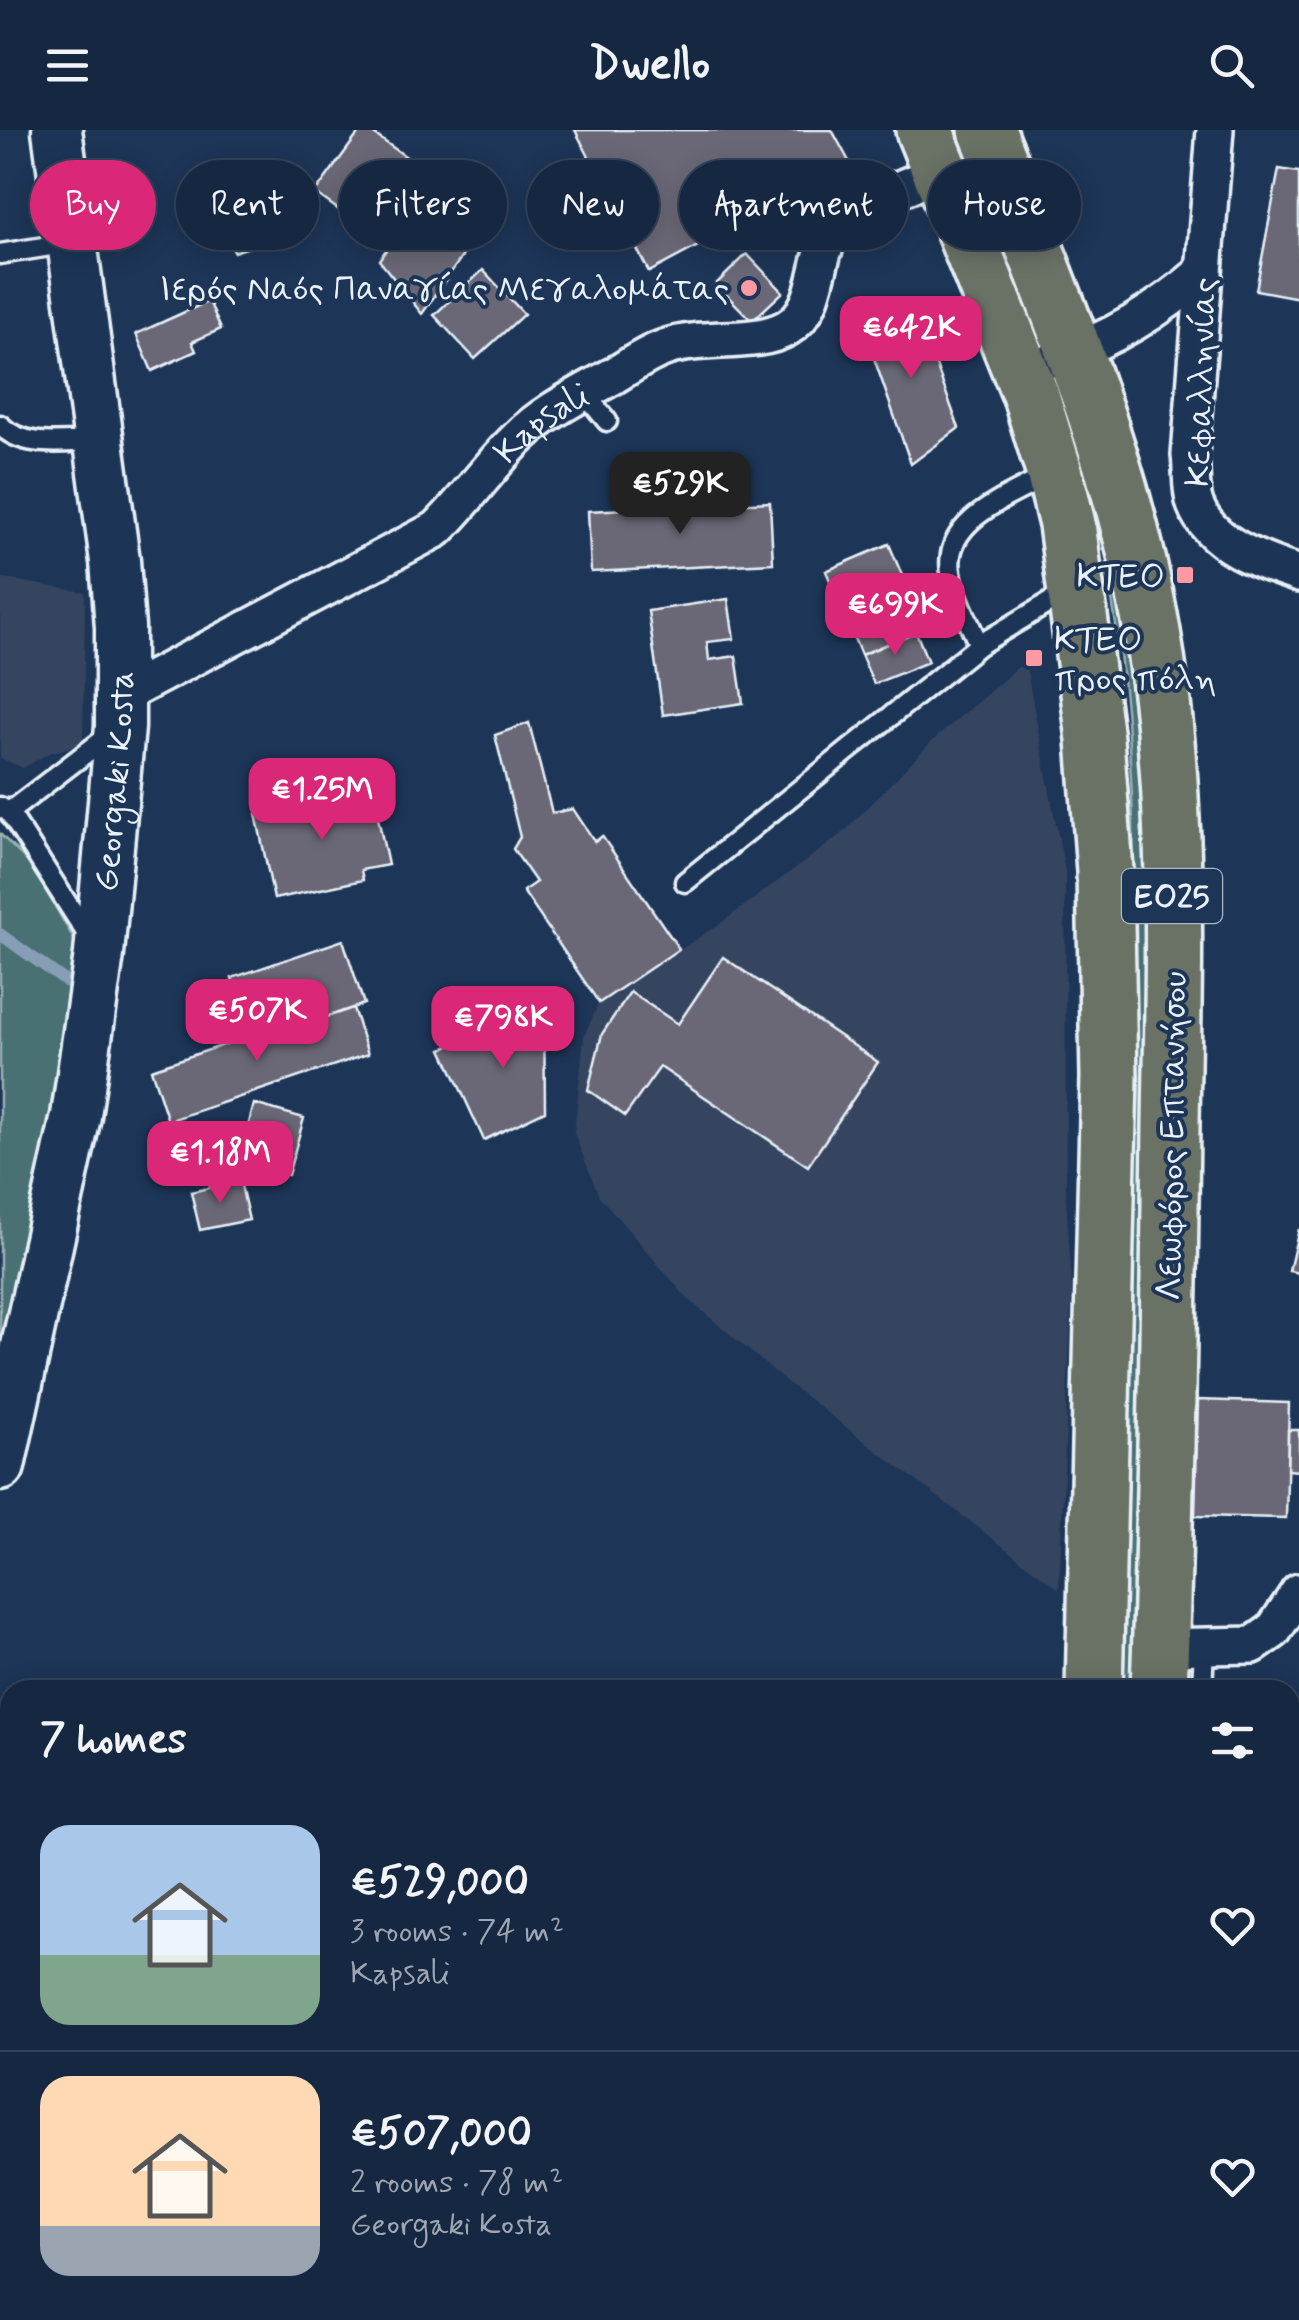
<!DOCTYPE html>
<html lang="en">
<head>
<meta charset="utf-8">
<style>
	:root { --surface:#162841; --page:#1f3048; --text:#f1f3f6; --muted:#9ea6b1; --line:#35445a; --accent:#db2777 }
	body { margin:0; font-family:Mynerve,sans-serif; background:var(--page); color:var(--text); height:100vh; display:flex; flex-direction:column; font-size:38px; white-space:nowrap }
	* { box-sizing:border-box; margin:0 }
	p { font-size:32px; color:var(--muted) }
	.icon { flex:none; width:55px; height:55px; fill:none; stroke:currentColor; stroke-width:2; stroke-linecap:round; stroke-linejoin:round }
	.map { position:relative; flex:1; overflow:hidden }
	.drawer { position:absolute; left:0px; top:1550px; width:1300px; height:640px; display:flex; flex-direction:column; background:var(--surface); border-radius:30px 30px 0 0; box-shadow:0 5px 25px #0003,0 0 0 2px var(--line) }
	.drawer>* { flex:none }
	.banner { position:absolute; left:30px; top:30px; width:1240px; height:90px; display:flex; gap:20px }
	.price { position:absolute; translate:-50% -85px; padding:0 22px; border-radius:20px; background:var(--accent); color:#fff; font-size:32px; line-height:65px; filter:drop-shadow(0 2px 5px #0008) }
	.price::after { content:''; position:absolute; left:50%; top:60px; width:30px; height:22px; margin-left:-15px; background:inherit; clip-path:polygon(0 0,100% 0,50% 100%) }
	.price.on { background:#222; color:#fff }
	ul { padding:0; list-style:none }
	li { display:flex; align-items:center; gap:30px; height:250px; padding:0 40px }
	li+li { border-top:2px solid var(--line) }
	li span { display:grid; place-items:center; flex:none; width:280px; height:200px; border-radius:30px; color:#555 }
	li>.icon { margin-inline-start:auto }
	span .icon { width:120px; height:120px; fill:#fffc; stroke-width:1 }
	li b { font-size:42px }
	h2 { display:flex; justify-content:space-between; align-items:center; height:120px; padding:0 40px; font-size:42px }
	.pill { padding:0 35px; border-radius:45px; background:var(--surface); box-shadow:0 5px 25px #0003,0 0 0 2px var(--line); font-size:35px; line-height:90px }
	.pill.on { background:var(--accent); color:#fff }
	header { display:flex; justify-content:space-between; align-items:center; height:130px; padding:0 40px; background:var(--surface); font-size:45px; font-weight:700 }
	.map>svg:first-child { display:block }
</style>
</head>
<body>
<header><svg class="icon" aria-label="menu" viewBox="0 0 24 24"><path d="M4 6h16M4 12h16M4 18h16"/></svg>Dwello<svg class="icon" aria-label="search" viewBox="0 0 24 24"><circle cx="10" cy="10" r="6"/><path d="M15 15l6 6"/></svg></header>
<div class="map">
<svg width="1299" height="2190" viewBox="0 0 1299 2190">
	<rect width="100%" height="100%" fill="#1d3557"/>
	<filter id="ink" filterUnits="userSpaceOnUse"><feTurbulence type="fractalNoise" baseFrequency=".01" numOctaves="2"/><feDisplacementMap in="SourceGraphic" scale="20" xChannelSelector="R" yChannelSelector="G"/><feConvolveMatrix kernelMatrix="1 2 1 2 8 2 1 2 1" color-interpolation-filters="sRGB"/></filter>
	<g filter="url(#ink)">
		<path fill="#344460" d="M0 448 85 462 83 614 49 623 23 638 0 628Z
			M1025 531 1065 741 1066 1068 1072 1155 1059 1459 785 1251 687 1168 599 1066 574 1003 584 906 599 873 718 795 842 704 931 612Z
			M1290 1780 1299 1791V2060L1290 2063Z"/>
		<path fill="#4a7072" stroke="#99b0b5" stroke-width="2.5" d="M1114 439 1136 569 1150 713 1136 1560H1118C1126 1328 1137 1096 1136 864 1135 723 1134 581 1107 442Z
			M0 704 31 735 78 816 80 851 0 1238Z
			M1299 2141V2188L1295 2190H1210L1217 2180H1290V2145Z"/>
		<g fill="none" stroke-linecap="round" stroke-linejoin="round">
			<path stroke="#869eb6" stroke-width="12" d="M0 804 68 853"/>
		</g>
		<path fill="#6b6776" stroke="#e8f1f8" stroke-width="2.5" d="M361 0H368L415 33 367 100 315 63Z
			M575 0H832L851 35 649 142Z
			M1279 39 1299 42V168L1256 160Z
			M437 47 491 85 422 184 379 130Z
			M260 49 278 108 234 122 216 64Z
			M747 124 783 162 752 191 716 154Z
			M483 140 524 184 475 229 434 185Z
			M209 171 221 199 192 212 196 221 152 241 136 204Z
			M914 175 959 298 911 334 862 194Z
			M770 372 773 433 591 442 588 381Z
			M889 414 924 498 861 525 826 441Z
			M728 469 734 509 707 512 709 530 736 526 743 573 663 585 648 481Z
			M916 502 928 532 874 554 861 525Z
			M529 593 552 683 573 679 595 712 602 706 679 819 599 873 523 761 536 752 513 719 520 707 495 605Z
			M372 659 388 735 361 740 363 750 274 769 256 684Z
			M343 810 364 874 253 912 232 848Z
			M723 827 878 932 808 1036 660 937 625 986 588 960 602 904 630 862 678 894Z
			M544 871 545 981 484 1010 442 919Z
			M353 878 368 924 168 991 151 939 251 906 253 912Z
			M254 974 304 988 288 1045 239 1031Z
			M240 1051 249 1090 200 1100 191 1062Z
			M1299 1099V1143L1289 1141Z
			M1198 1270 1289 1273 1286 1388 1195 1386Z
			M1288 1300H1299V1341L1287 1340Z
			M10 1911V1990L0 1992V1913Z"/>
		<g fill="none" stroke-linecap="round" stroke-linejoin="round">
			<defs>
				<path id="lane" d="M0 124 69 113
					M584 263 607 291
					M0 295C24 320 66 311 99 311
					M979 515C969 492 955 467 951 442 942 388 1013 366 1050 344
					M0 677 9 682 92 812
					M9 682 112 603
					M685 752 979 515 1070 460
					M1202 1560 1204 1517
					M1290 1750 1299 1761"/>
				<g id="street">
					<path d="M1215 0 1190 325C1192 340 1190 360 1195 374 1210 415 1262 432 1299 444"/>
					<path d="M1054 229C1112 209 1157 182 1203 142"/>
					<path id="s1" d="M120 566 437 399C466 371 489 336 518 308 545 281 580 265 613 246 630 236 648 223 667 217 703 205 756 216 787 198 822 178 812 127 835 98 855 73 913 55 942 41"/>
					<path d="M1161 1517 1253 1515 1273 1501 1299 1462"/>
				</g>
				<g id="secondary">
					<path id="s2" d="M0 1336 76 986 99 824 120 597V497L115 431 57 0"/>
					<path d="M999 2190 1005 2180"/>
				</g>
				<path id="primary" d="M924 0 1031 266 1054 341 1067 394 1095 609 1105 741 1109 947 1094 1560
					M987 0C1048 151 1111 301 1144 460 1181 635 1174 816 1171 993 1169 1182 1166 1371 1159 1560
					M1290 2108 1299 2103
					M1048 2180 1061 2190
					M1142 2190 1156 2180"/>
			</defs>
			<use href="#lane" stroke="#e8f1f8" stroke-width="25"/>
			<use href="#street" stroke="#e8f1f8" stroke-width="42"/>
			<use href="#secondary" stroke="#e8f1f8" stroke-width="55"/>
			<use href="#primary" stroke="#e8f1f8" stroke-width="62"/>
			<use href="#lane" stroke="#1d3557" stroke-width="18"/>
			<use href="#street" stroke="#1d3557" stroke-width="35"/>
			<use href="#secondary" stroke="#1d3557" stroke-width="48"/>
			<use href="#primary" stroke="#6b7165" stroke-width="55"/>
		</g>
	</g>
	<g fill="#ff9aa2" stroke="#1d3557" stroke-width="4">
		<circle cx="749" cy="158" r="10"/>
		<rect x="1175" y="435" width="20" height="20" rx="5"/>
		<rect x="1024" y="518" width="20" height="20" rx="5"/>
	</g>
	<g text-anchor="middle" stroke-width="8" stroke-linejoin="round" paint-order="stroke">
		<rect fill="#1d3557" stroke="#abb9c8" stroke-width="2.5" x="1122" y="739" width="100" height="54" rx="8"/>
		<g font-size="32" font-weight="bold" fill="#e8f1f8">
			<text x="1172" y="777">ΕΟ25</text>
		</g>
		<g font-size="35" fill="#e8f1f8" stroke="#1d3557" text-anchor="end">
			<text x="729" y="170">Ιερός Ναός Παναγίας Μεγαλομάτας</text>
			<text x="1165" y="457">ΚΤΕΟ</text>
			<text x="1054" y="520" text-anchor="start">ΚΤΕΟ<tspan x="1054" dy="40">προς πόλη</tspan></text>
		</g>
		<g font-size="35" fill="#e8f1f8" stroke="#1d3557">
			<text transform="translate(1200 252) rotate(-88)" y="12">Κεφαλληνίας</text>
			<text dy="12" stroke="none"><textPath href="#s1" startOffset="508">Kapsali</textPath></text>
			<text dy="12" stroke="none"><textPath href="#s2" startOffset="695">Georgaki Kosta</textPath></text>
			<text transform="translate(1171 1006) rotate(-89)" y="12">Λεωφόρος Επτανήσου</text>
		</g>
	</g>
</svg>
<b class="price" style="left:911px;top:251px">€642K</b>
<b class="price on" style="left:680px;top:407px">€529K</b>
<b class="price" style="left:895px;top:528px">€699K</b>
<b class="price" style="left:322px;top:713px">€1.25M</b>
<b class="price" style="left:257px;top:934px">€507K</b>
<b class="price" style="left:503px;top:941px">€798K</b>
<b class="price" style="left:220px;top:1076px">€1.18M</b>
<div class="banner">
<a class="pill on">Buy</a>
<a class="pill">Rent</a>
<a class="pill">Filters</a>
<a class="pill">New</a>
<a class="pill">Apartment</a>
<a class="pill">House</a>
</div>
<section class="drawer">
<h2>7 homes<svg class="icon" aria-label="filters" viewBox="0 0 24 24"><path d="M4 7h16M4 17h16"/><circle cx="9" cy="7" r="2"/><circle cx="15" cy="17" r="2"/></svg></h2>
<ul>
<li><span style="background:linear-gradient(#a9c7e8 65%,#7fa58c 0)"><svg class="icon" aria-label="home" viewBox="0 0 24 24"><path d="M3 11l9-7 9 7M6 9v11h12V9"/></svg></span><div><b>€529,000</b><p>3 rooms · 74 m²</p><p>Kapsali</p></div><svg class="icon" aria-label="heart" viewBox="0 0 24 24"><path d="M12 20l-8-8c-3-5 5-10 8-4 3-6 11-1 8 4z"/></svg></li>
<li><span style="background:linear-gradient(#ffd9b3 75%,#9aa5b1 0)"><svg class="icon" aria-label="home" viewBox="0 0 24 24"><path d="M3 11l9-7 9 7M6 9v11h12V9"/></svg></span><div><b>€507,000</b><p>2 rooms · 78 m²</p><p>Georgaki Kosta</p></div><svg class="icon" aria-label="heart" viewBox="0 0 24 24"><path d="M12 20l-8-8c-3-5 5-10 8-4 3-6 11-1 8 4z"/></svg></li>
</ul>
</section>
</div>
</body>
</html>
